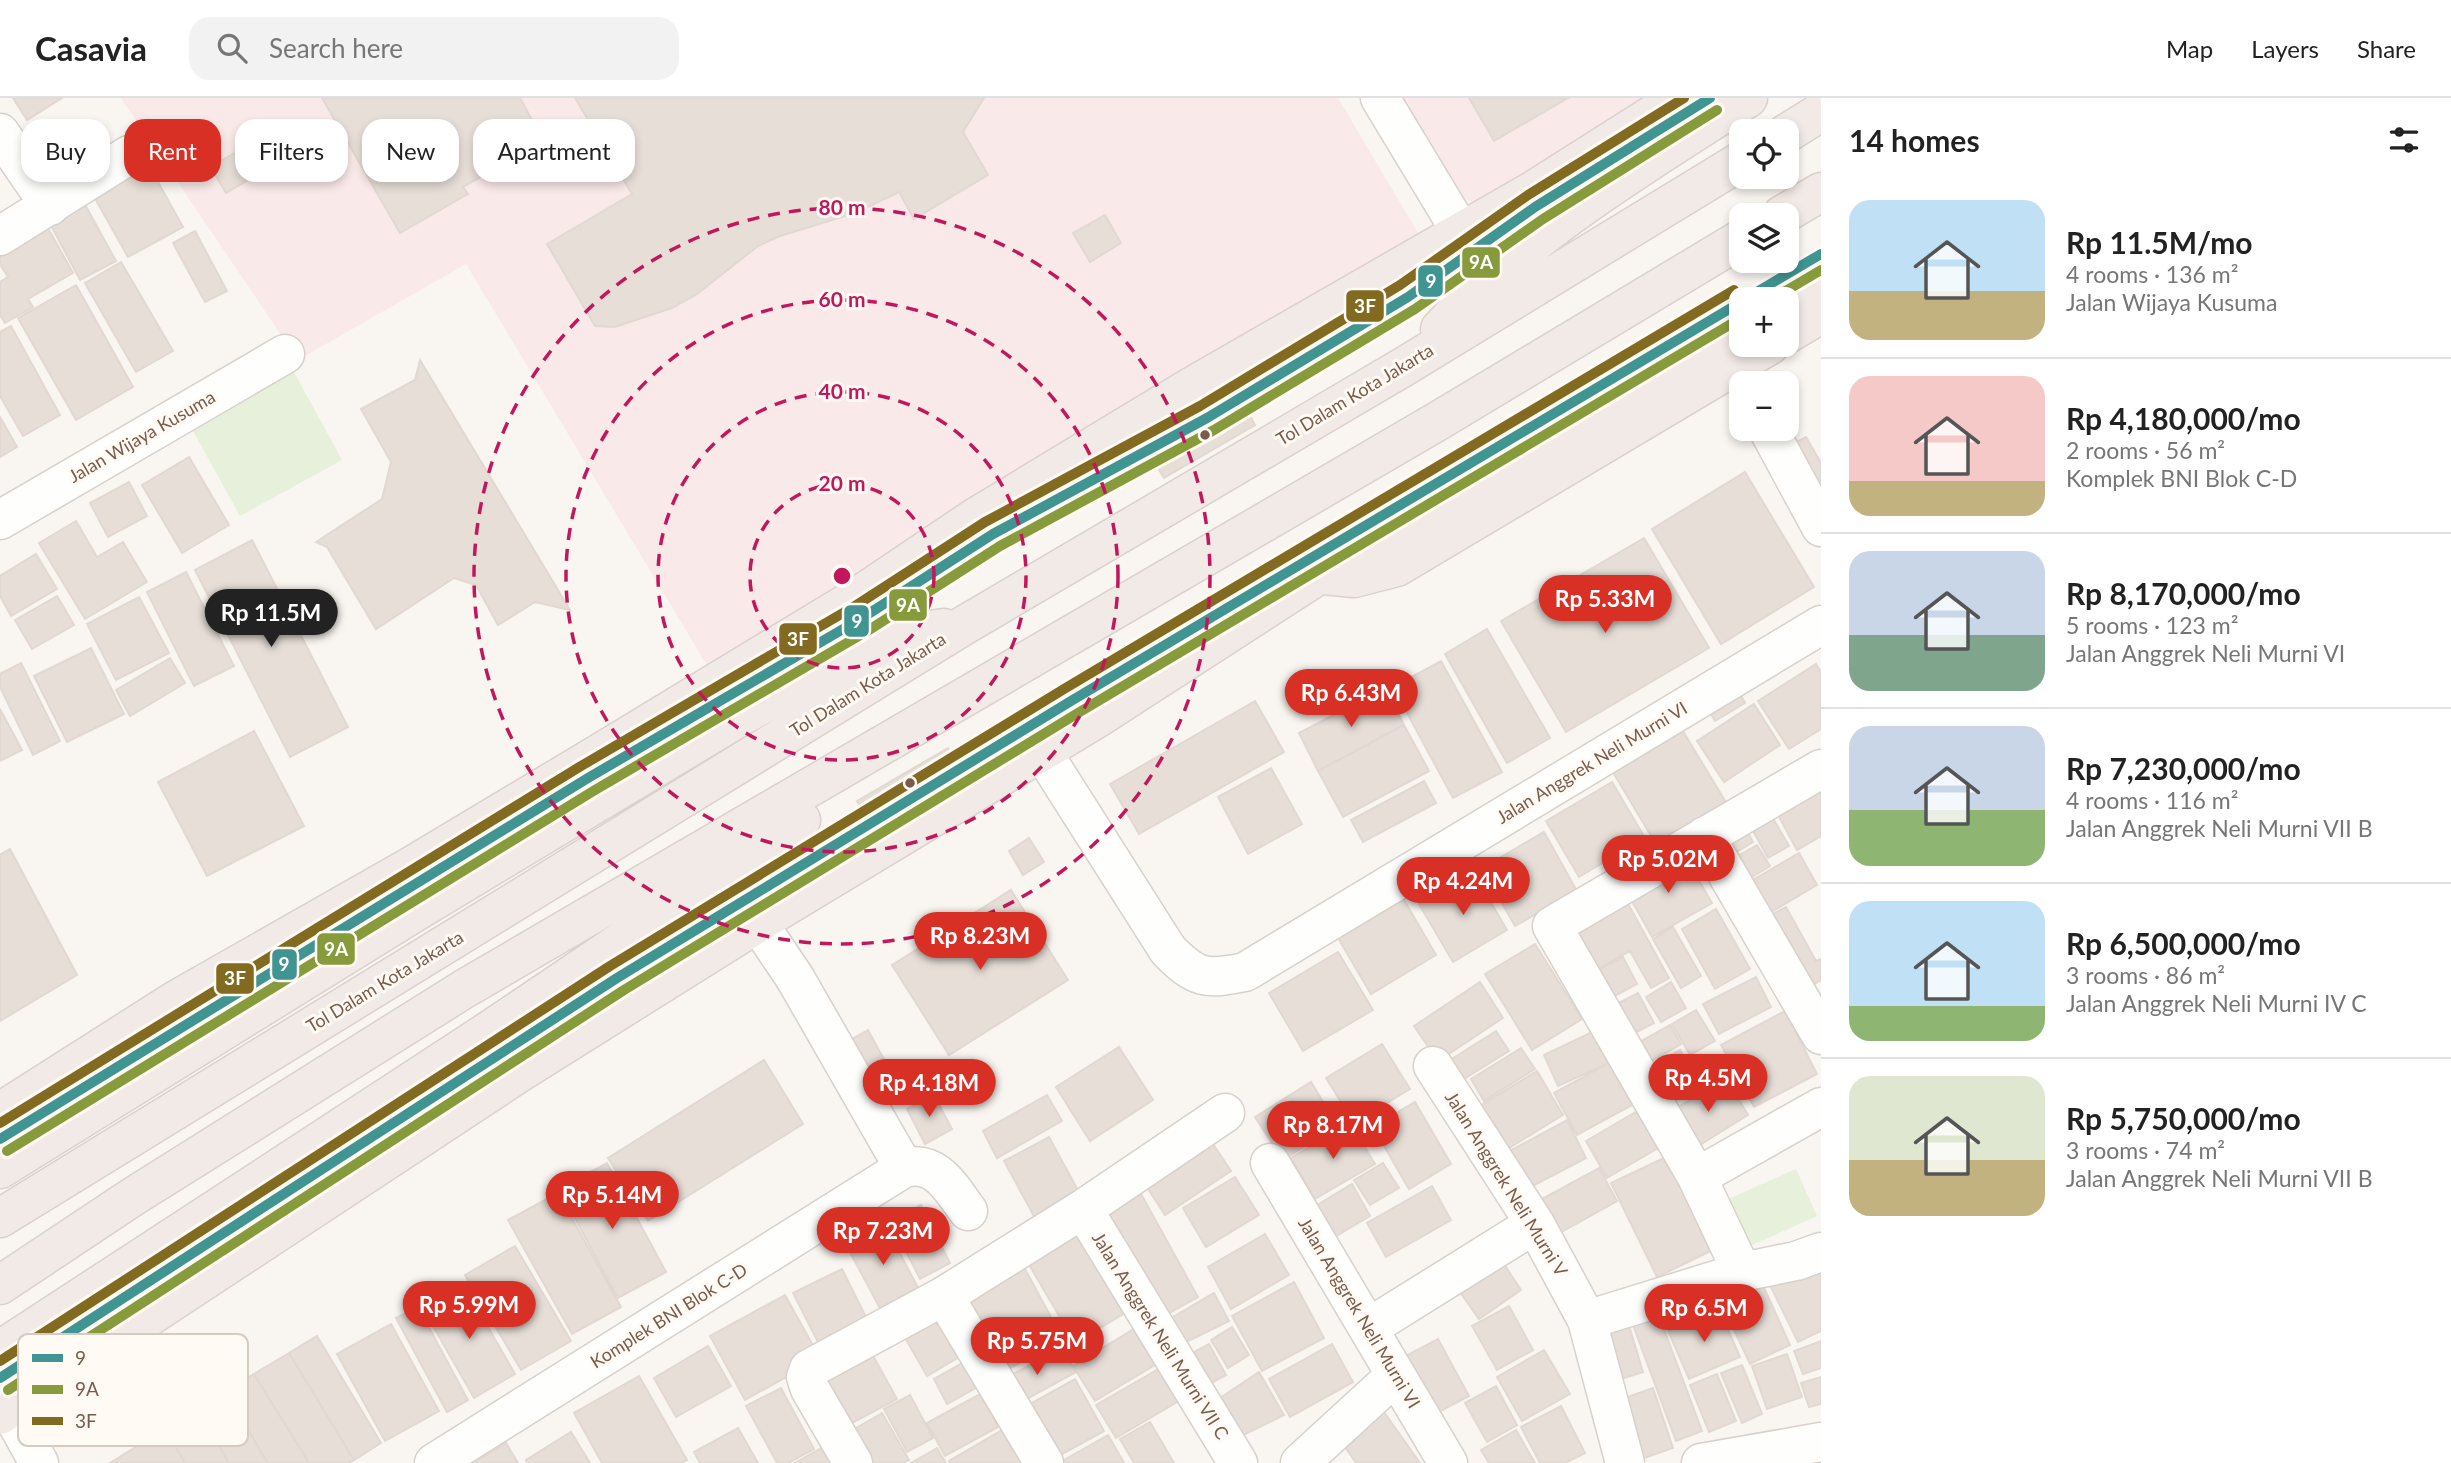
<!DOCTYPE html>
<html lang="en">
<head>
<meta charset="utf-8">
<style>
	:root { --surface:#fff; --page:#f2f2f2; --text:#222; --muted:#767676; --line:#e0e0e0; --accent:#d93025 }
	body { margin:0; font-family:Lato,sans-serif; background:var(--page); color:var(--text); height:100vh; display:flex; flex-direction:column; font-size:26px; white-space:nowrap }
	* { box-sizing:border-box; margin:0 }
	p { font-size:23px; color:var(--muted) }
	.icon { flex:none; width:38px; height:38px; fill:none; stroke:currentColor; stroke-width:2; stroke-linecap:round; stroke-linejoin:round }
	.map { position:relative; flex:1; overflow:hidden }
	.side { display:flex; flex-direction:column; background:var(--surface); width:630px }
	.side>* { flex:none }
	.banner { position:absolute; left:21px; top:21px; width:665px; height:63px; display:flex; gap:14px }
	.tools { position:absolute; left:1729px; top:21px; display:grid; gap:14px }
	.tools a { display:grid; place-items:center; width:70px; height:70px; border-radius:14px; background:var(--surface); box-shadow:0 4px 10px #0003; font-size:35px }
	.price { position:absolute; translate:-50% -60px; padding:0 16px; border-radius:24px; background:var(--accent); color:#fff; font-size:23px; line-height:46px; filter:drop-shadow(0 2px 4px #0008) }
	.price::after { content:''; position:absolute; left:50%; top:42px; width:21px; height:16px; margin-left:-10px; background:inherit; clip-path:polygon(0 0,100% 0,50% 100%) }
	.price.selected { background:#222; color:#fff }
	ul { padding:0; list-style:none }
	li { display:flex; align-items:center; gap:21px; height:175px; padding:0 28px }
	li+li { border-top:2px solid var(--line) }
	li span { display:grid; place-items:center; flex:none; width:196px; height:140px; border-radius:21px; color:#555 }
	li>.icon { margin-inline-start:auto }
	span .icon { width:84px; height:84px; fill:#fffc; stroke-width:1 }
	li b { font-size:30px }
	h2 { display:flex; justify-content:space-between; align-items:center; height:84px; padding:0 28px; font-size:30px }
	.chip { padding:0 24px; border-radius:21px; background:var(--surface); box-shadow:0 4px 10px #0003; font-size:24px; line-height:63px }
	.chip.selected { background:var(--accent); color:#fff }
	header { display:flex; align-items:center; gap:42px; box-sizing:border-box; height:98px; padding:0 35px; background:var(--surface); border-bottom:2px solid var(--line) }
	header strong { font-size:33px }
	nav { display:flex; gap:38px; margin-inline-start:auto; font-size:24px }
	.search { width:490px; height:63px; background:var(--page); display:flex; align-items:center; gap:18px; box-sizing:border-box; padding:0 24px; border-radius:21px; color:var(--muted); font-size:26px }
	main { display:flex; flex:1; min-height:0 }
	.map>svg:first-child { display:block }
</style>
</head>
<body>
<header>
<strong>Casavia</strong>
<div class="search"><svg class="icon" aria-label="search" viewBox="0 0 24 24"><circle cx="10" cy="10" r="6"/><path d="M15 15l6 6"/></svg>Search here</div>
<nav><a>Map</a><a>Layers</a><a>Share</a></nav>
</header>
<main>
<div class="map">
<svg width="1821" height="1365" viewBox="0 0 1821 1365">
	<rect width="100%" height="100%" fill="#f9f5f0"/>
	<path fill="#fae9e9" d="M121 0H1338L1424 145 708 569 466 166 298 262Z
		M1391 0H1641L1504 102 1477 107 1455 96Z"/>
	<path fill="#e7f0db" d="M289 265 342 362 240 418 187 322Z
		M1796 1071 1817 1118 1746 1150 1724 1103Z"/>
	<path fill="#e6ded7" stroke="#e2d8d2" stroke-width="2" d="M13 0H62L27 22Z
		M322 0H520L544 44 463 89 468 96 400 135Z
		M575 0H984L963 34 988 77 914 121 899 94 855 115 780 138 758 148 697 196 672 210 615 229 595 228 547 146 632 96Z
		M1469 0H1568L1494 43Z
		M254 43 270 69 226 95 211 69Z
		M148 66 183 129 128 159 93 97Z
		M83 103 116 163 80 182 48 122Z
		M1105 117 1121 145 1090 164 1073 135Z
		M44 123 73 175 28 201 33 209 5 225 0 217V184L8 179 0 166V148Z
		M195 133 227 193 205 204 173 145Z
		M121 164 173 253 136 274 85 185Z
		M76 187 133 289 76 322 18 220Z
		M11 228 60 317 23 338 0 298V234Z
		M420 262 570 512 535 504 498 527 476 487 454 480 376 531 327 449 316 444 382 401 391 364 361 311 415 282Z
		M1247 312 1255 327 1164 380 1155 365Z
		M0 319 17 349 0 359Z
		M1806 339 1821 365V384L1808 391 1785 350Z
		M189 359 229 427 182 455 142 387Z
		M1745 374 1814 489 1721 546 1652 431Z
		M129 384 147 418 108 439 90 405Z
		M76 423 97 459 123 444 147 484 85 521 39 445Z
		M1644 440 1709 550 1566 634 1501 523Z
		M252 442 348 629 290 659 195 472Z
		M36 456 57 491 11 518 0 498V478Z
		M186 474 234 568 194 588 147 494Z
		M57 498 74 527 32 551 15 522Z
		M139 499 169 555 116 582 87 526Z
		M1487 531 1550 640 1507 665 1445 556Z
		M91 550 124 616 67 644 34 578Z
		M170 560 185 585 130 618 116 592Z
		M1441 563 1502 674 1453 700 1393 589Z
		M21 565 60 643 33 657 0 589V576Z
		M1816 566 1821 574V631L1789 651 1758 603Z
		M1385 590 1404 627 1318 673 1299 635Z
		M1737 590 1745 605 1715 623 1706 608Z
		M1255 603 1284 654 1139 736 1110 686Z
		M1754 606 1780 647 1724 684 1697 643Z
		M0 611 22 652 0 663Z
		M1675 620 1730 711 1660 753 1605 661Z
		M1404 627 1429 673 1343 719 1318 673Z
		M254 633 304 728 207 778 158 684Z
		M948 650 957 665 867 719 857 703Z
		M1271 670 1302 726 1248 756 1218 699Z
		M1821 675V738L1797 752 1770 702Z
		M1424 683 1436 705 1363 744 1351 722Z
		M1612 684 1645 740 1579 779 1546 723Z
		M1767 710 1789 748 1768 760 1747 722Z
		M1742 725 1753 744 1722 763Z
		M1544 734 1577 793 1515 828 1482 770Z
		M1029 740 1044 764 1023 777 1009 753Z
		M1757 747 1770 768 1737 788 1724 766Z
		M10 751 77 877 0 923V757Z
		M1799 755 1817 787 1756 823 1737 791Z
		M1684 756 1712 805 1652 839 1624 789Z
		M1473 774 1507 832 1453 864 1419 806Z
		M1011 792 1068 882 949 957 892 867Z
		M1621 793 1669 880 1651 890 1630 853 1596 872 1568 822Z
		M1404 802 1436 857 1371 896 1338 840Z
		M1786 809 1816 863 1821 861V882L1800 894 1760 823Z
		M1716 811 1750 871 1715 891 1682 831Z
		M1673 829 1701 878 1681 890 1653 841Z
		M1535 846 1582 921 1532 952 1485 876Z
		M1338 854 1373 912 1303 953 1269 895Z
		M1623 859 1637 886 1598 907 1583 879Z
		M1756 879 1771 909 1719 936 1703 906Z
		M1480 884 1503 920 1438 963 1414 928Z
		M1671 884 1686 910 1661 924 1646 899Z
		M1638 895 1654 925 1621 942 1605 912Z
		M1696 912 1715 943 1690 957 1672 926Z
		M1785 913 1817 976 1754 1009 1721 947Z
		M1670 927 1681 946 1649 964 1638 945Z
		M868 932 898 987 876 1000 845 945Z
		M1496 933 1509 953 1459 984 1447 964Z
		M1594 933 1609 965 1558 988 1544 957Z
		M1382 946 1410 991 1354 1025 1326 980Z
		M1119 949 1153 1002 1090 1043 1056 989Z
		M1521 950 1535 971 1484 1003 1471 981Z
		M1680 952 1698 982 1669 1000 1651 970Z
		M764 962 803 1026 648 1123 608 1060Z
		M1609 965 1632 1007 1577 1037 1554 995Z
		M1537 973 1563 1017 1504 1053 1478 1009Z
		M1726 980 1748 1017 1690 1053 1667 1016Z
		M1311 984 1338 1028 1283 1062 1255 1019Z
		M934 997 952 1031 925 1046 907 1011Z
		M1047 997 1062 1023 997 1060 983 1033Z
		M1415 1004 1451 1066 1409 1091 1373 1029Z
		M1639 1012 1660 1049 1607 1080 1586 1043Z
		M1567 1022 1586 1060 1527 1091 1508 1054Z
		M1350 1025 1375 1066 1315 1101 1291 1060Z
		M1207 1037 1231 1073 1165 1117 1141 1080Z
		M1049 1039 1080 1096 1035 1120 1004 1063Z
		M1668 1058 1715 1151 1657 1179 1611 1085Z
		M607 1065 666 1174 618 1200 559 1091Z
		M1383 1065 1399 1090 1370 1107 1354 1082Z
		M1599 1070 1617 1103 1549 1141 1531 1107Z
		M1235 1079 1259 1117 1206 1149 1183 1110Z
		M1352 1086 1370 1118 1328 1143 1309 1112Z
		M1432 1088 1451 1122 1386 1159 1367 1125Z
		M558 1095 621 1209 572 1236 508 1122Z
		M1141 1096 1198 1199 1162 1219 1105 1116Z
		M921 1107 950 1165 920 1181 890 1122Z
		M1077 1121 1130 1212 1075 1245 1021 1153Z
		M882 1122 921 1195 883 1216 844 1143Z
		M1265 1136 1289 1177 1231 1211 1208 1169Z
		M515 1148 571 1243 521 1272 465 1177Z
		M1496 1154 1521 1192 1479 1221 1453 1184Z
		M1019 1160 1063 1241 996 1278 952 1197Z
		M1813 1164 1821 1179V1233L1798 1244 1769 1185Z
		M842 1171 869 1225 821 1250 793 1195Z
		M1761 1183 1790 1247 1750 1266 1720 1202Z
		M1294 1184 1324 1240 1262 1273 1232 1218Z
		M463 1186 515 1276 474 1300 422 1209Z
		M1214 1195 1229 1223 1174 1250 1161 1226Z
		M785 1197 820 1260 745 1302 710 1238Z
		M1655 1207 1702 1333 1676 1343 1629 1216Z
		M1509 1208 1533 1252 1497 1272 1472 1228Z
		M418 1209 468 1302 447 1314 396 1220Z
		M1719 1211 1740 1259 1689 1281 1668 1233Z
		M943 1216 966 1255 927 1278 904 1238Z
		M1627 1221 1643 1274 1608 1285 1592 1232Z
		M391 1226 439 1313 385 1343 337 1256Z
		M1232 1229 1249 1257 1228 1270 1211 1242Z
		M1134 1231 1155 1267 1095 1303 1073 1268Z
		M317 1238 381 1345 354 1362 289 1255Z
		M1438 1241 1469 1298 1433 1317 1402 1260Z
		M1821 1243V1270L1803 1276 1794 1253Z
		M866 1245 897 1301 839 1332 808 1276Z
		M1209 1246 1226 1277 1202 1290 1185 1259Z
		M1332 1246 1353 1284 1290 1319 1269 1281Z
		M708 1248 731 1288 676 1319 654 1280Z
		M1062 1249 1076 1274 1012 1309 999 1284Z
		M1544 1252 1570 1296 1522 1323 1497 1279Z
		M289 1255 354 1362 348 1365H309L254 1276Z
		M1787 1256 1802 1299 1767 1311 1752 1268Z
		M968 1262 981 1287 947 1306 934 1281Z
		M1742 1267 1762 1316 1742 1325 1721 1275Z
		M1160 1270 1179 1303 1116 1340 1096 1307Z
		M1259 1274 1284 1317 1233 1342 1211 1306Z
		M254 1276 309 1365H268L225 1294Z
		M1717 1276 1736 1323 1709 1334 1690 1287Z
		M639 1278 687 1362 681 1365H602L574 1315Z
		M1821 1279V1306L1809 1309 1801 1285Z
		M1075 1281 1104 1333 1046 1365 1017 1313Z
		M1496 1288 1517 1327 1487 1344 1465 1305Z
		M781 1290 814 1351 788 1365H777L746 1308Z
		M1653 1290 1673 1350 1633 1364 1613 1304Z
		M225 1294 268 1365H229L197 1312Z
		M980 1296 998 1329 945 1358 927 1325Z
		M910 1297 933 1340 907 1354 884 1311Z
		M1379 1307 1420 1365H1356L1337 1337Z
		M1561 1308 1585 1355 1565 1365H1540L1521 1329Z
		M197 1312 229 1365H185L165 1331Z
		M882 1315 909 1362 903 1365H860L844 1337Z
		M1150 1324 1174 1365H1134L1120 1341Z
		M738 1330 758 1365H700L694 1354Z
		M165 1331 185 1365H110Z
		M1004 1331 1023 1365H950L949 1363Z
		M1516 1332 1535 1365H1489L1481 1352Z
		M571 1334 590 1365H527L526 1362Z
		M1108 1337 1124 1365H1066L1064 1362Z
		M506 1345 518 1365H473Z
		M825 1348 834 1365H795Z
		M937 1350 946 1365H911Z"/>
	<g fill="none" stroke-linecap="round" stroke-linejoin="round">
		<defs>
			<path id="minor" d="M1380 0 1461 134
				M0 35 50 108
				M0 138 129 57
				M1768 331 1821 429
				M0 422 285 256
				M1041 652 1168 852C1196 881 1206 882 1245 874L1821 527
				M1705 738 1821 937
				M758 825 795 880 904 1070
				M1433 968 1535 1126 1587 1222 1625 1365
				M1270 1065 1448 1365
				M1697 1079 1821 1009
				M1083 1111 1238 1365
				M1742 1174 1697 1079 1552 828 1821 671
				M944 1198 1044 1365
				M1587 1222 1742 1174 1796 1163 1821 1154
				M1368 1230 1535 1126
				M9 1311 39 1365
				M434 1365 904 1070C936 1061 951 1090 968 1113
				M853 1365 810 1291 806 1279 809 1271 944 1198 1083 1111 1225 1015
				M1300 1365 1396 1277
				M1701 1365 1821 1344"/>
			<path id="highway" d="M1787 35 1821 14
				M1782 117 1821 94
				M1781 201 1821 177
				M1440 231C1528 136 1640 69 1748 0
				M1787 236 1821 216
				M1324 477 1354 480 1397 469 1770 247
				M0 1014 176 902 408 770 580 667 854 501 976 419 1191 289 1534 92 1679 0
				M0 1071 415 814 743 617 845 562 902 536 944 530
				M0 1120 963 528 1405 268 1741 63
				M0 1187 134 1098 464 891 1438 323 1741 141
				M0 1252 484 936 801 722
				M0 1317 519 975 758 825 1096 621 1320 476 1741 225"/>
		</defs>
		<use href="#minor" stroke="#d7d1cb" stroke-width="41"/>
		<use href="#highway" stroke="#dad1cc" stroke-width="41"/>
		<use href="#minor" stroke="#fefefd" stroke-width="38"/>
		<use href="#highway" stroke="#f2eae7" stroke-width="38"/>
		<defs>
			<path id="bus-1" d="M1745 201 1821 156
				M0 1041 588 680 862 520 993 436 1207 320 1408 199 1535 109 1710 0
				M0 1280 617 880 1071 603 1741 204"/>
			<path id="bus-2" d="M1772 201 1821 172
				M7 1053 595 692 869 532 1000 448 1214 332 1415 211 1543 121 1717 12
				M8 1292 624 892 1078 615 1741 220"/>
			<path id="bus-3" d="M0 1025 581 668 855 508 985 424 1200 308 1400 187 1528 97 1684 0
				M0 1263 610 868 1064 591 1734 192"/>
		</defs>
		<use href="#bus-1" stroke="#fffaf3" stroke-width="16"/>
		<use href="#bus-2" stroke="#fffaf3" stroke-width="16"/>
		<use href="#bus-3" stroke="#fffaf3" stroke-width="16"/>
		<use href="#bus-1" stroke="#409592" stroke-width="10"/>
		<use href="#bus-2" stroke="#879b3c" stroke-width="10"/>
		<use href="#bus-3" stroke="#826a20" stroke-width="10"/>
	</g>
	<g fill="none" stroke="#c2185b" stroke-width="3.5" stroke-dasharray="12 9">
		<circle cx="842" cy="478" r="92"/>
		<circle cx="842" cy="478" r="184"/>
		<circle cx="842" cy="478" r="276"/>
		<circle cx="842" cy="478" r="368"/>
	</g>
	<g fill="#7a5c4d" stroke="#fffaf3" stroke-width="2.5">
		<circle cx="1205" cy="337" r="6"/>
		<circle cx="910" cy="685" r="6"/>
	</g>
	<g text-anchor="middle" stroke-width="6" stroke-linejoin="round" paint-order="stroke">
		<g font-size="18" fill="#7a5c4d" stroke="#fffaf3">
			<text transform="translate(1355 297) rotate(-31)" y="6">Tol Dalam Kota Jakarta</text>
			<text transform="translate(142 339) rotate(-30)" y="6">Jalan Wijaya Kusuma</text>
			<text transform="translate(868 587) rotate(-32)" y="6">Tol Dalam Kota Jakarta</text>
			<text transform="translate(1592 665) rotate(-31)" y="6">Jalan Anggrek Neli Murni VI</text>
			<text transform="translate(385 884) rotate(-31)" y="6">Tol Dalam Kota Jakarta</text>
			<text transform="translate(1506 1086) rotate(58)" y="6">Jalan Anggrek Neli Murni V</text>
			<text transform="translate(1359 1215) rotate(59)" y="6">Jalan Anggrek Neli Murni VI</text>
			<text transform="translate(669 1218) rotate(-32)" y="6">Komplek BNI Blok C-D</text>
			<text transform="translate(1160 1238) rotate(58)" y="6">Jalan Anggrek Neli Murni VII C</text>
		</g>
	</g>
	<rect x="18" y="1236" width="230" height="112" rx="10" fill="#fffaf3" stroke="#d7cbc1" stroke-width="2"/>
	<rect x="32" y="1256" width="31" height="8" fill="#409592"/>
	<rect x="32" y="1287" width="31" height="9" fill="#879b3c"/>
	<rect x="32" y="1319" width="31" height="8" fill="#826a20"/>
	<g font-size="19" fill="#7a5c4d">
		<text x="75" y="1267">9</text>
		<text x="75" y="1298">9A</text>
		<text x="75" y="1330">3F</text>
	</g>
	<circle cx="842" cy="478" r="10" fill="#c2185b" stroke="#fffaf3" stroke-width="3.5"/>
	<g font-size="21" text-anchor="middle" font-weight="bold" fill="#c2185b" stroke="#fffaf3" stroke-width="6" stroke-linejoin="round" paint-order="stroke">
		<text x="842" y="117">80 m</text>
		<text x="842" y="209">60 m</text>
		<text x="842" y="301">40 m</text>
		<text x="842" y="393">20 m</text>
	</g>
	<g stroke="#fffaf3" stroke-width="2.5">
		<rect x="1461" y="148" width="40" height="33" rx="7" fill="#879b3c"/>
		<rect x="1417" y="166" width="27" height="34" rx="7" fill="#409592"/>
		<rect x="1345" y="191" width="40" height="34" rx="7" fill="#826a20"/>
		<rect x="888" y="490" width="40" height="34" rx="7" fill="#879b3c"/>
		<rect x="843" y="506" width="27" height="34" rx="7" fill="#409592"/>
		<rect x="778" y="524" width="40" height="34" rx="7" fill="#826a20"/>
		<rect x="316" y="834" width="40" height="34" rx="7" fill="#879b3c"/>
		<rect x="271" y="850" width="27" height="33" rx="7" fill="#409592"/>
		<rect x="215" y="864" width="40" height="33" rx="7" fill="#826a20"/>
	</g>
	<g font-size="19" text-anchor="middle" font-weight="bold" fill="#fff">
		<text x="1481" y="171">9A</text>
		<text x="1431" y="190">9</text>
		<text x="1365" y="215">3F</text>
		<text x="908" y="514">9A</text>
		<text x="857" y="530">9</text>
		<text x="798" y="548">3F</text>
		<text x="336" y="858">9A</text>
		<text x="284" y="873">9</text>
		<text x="235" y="887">3F</text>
	</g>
</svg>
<div class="tools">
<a><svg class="icon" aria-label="locate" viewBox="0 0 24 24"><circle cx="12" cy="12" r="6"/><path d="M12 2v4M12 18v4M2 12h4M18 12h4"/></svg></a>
<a><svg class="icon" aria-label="layers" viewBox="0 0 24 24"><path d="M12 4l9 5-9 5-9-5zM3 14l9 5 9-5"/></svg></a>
<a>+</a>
<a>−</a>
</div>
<b class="price" style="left:1605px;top:537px">Rp 5.33M</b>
<b class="price selected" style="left:271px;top:551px">Rp 11.5M</b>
<b class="price" style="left:1351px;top:631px">Rp 6.43M</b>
<b class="price" style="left:1668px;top:797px">Rp 5.02M</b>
<b class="price" style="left:1463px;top:819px">Rp 4.24M</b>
<b class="price" style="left:980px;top:874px">Rp 8.23M</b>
<b class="price" style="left:1708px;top:1016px">Rp 4.5M</b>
<b class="price" style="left:929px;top:1021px">Rp 4.18M</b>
<b class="price" style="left:1333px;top:1063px">Rp 8.17M</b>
<b class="price" style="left:612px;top:1133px">Rp 5.14M</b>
<b class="price" style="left:883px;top:1169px">Rp 7.23M</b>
<b class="price" style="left:469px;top:1243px">Rp 5.99M</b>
<b class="price" style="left:1704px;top:1246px">Rp 6.5M</b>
<b class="price" style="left:1037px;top:1279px">Rp 5.75M</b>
<div class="banner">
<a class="chip">Buy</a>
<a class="chip selected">Rent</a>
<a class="chip">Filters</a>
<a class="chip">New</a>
<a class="chip">Apartment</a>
</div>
</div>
<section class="side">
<h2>14 homes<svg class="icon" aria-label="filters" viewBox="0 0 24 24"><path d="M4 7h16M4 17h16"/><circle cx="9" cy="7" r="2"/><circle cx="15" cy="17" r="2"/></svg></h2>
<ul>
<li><span style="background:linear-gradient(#bfe0f5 65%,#c2b280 0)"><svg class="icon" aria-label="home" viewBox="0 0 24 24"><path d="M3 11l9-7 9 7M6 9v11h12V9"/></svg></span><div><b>Rp 11.5M/mo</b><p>4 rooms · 136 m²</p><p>Jalan Wijaya Kusuma</p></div></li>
<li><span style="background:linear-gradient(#f6c9c9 75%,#c2b280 0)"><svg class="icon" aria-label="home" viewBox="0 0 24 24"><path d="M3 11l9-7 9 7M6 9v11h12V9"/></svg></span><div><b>Rp 4,180,000/mo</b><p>2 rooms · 56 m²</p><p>Komplek BNI Blok C-D</p></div></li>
<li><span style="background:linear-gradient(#c9d6e8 60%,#7fa58c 0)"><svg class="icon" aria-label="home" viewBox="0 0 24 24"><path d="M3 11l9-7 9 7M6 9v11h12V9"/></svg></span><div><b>Rp 8,170,000/mo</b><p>5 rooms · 123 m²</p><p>Jalan Anggrek Neli Murni VI</p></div></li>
<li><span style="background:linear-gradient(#c9d6e8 60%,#8fb573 0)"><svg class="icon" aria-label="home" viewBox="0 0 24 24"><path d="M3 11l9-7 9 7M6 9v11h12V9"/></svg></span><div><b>Rp 7,230,000/mo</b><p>4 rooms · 116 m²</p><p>Jalan Anggrek Neli Murni VII B</p></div></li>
<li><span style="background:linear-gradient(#bfe0f5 75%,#8fb573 0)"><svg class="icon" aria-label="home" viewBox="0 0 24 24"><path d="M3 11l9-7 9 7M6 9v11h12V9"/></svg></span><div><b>Rp 6,500,000/mo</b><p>3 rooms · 86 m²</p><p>Jalan Anggrek Neli Murni IV C</p></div></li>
<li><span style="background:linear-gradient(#dfe7d0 60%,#c2b280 0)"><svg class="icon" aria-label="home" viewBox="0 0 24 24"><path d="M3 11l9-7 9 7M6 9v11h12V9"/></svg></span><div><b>Rp 5,750,000/mo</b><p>3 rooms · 74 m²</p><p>Jalan Anggrek Neli Murni VII B</p></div></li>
</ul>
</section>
</main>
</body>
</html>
